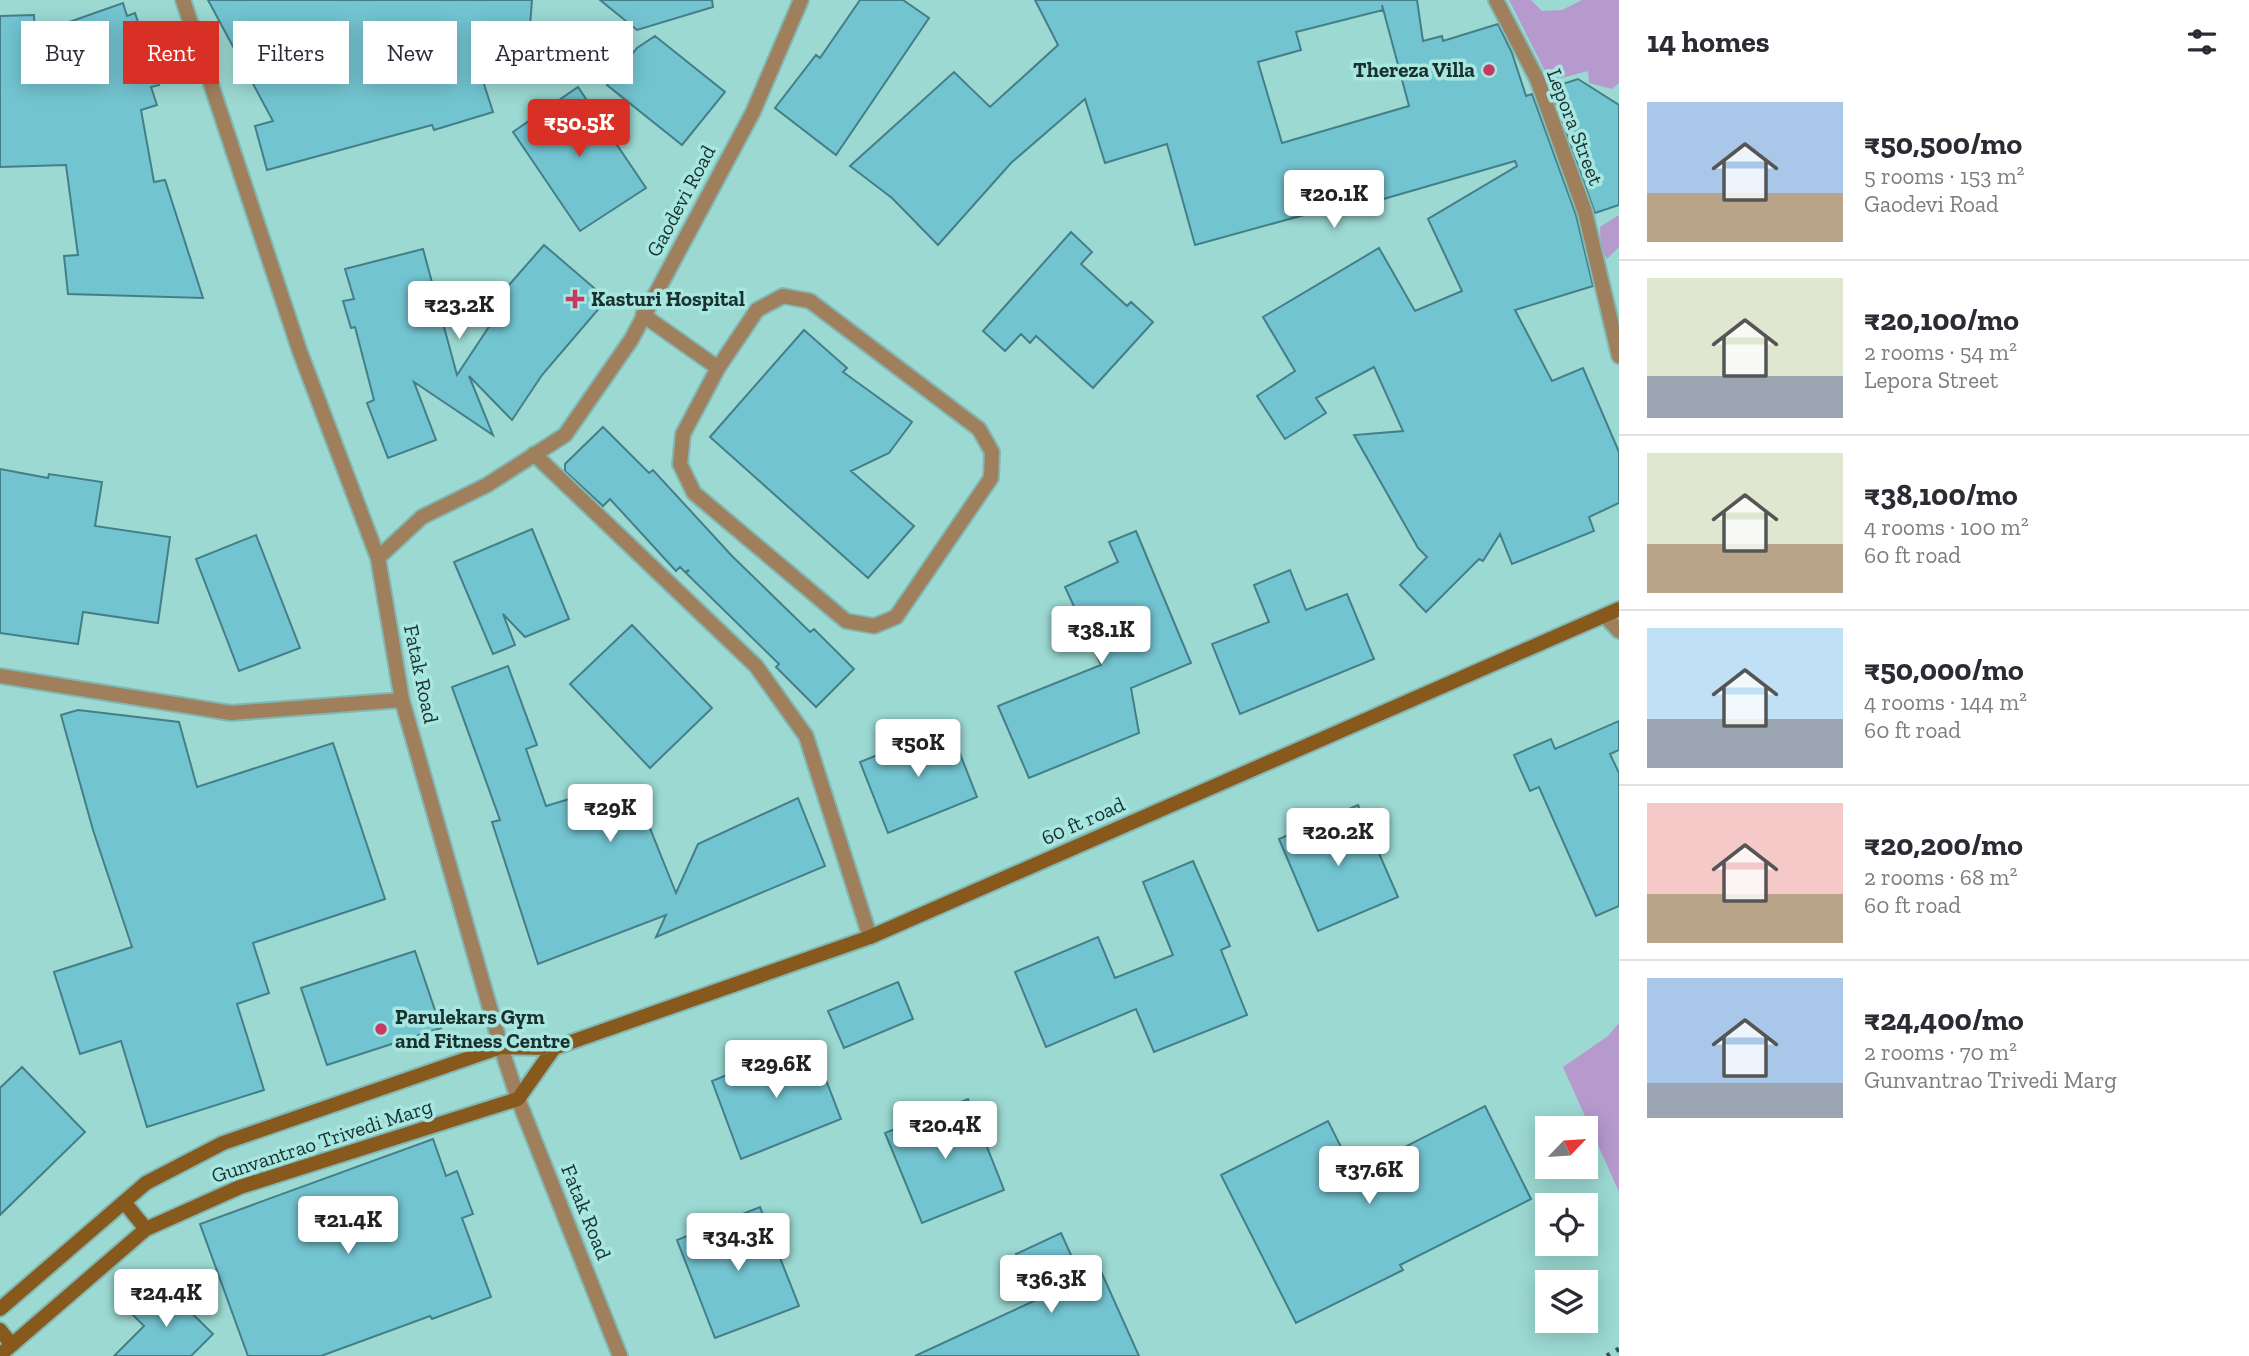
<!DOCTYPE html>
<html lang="en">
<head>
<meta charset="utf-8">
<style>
	:root { --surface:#fff; --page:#f7f7f7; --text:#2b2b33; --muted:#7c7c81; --line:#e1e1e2; --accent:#d93025 }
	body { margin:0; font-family:"Zilla Slab",serif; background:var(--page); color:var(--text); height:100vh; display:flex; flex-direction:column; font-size:26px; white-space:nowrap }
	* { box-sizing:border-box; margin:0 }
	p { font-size:23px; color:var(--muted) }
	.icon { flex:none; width:38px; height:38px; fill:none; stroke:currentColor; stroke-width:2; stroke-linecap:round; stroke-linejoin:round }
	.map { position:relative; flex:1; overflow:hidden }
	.drawer { display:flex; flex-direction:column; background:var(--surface); width:630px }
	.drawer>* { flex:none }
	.top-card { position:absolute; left:21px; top:21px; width:665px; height:63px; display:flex; gap:14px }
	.needle { width:46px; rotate:65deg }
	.buttons { position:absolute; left:1535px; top:1116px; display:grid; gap:14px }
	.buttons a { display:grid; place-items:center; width:63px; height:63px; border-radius:0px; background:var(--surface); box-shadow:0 4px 18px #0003; font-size:35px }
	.price { position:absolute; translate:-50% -60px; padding:0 16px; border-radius:7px; background:#fff; color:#222; font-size:23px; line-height:46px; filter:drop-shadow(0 2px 4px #0008) }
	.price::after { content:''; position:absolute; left:50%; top:42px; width:21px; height:16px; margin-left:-10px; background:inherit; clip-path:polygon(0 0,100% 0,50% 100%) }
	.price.current { background:var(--accent); color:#fff }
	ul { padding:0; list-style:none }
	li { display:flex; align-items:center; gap:21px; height:175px; padding:0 28px }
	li+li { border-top:2px solid var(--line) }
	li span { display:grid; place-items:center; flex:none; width:196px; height:140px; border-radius:0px; color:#555 }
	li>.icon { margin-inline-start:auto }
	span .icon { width:84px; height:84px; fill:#fffc; stroke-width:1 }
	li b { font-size:30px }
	h2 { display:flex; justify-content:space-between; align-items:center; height:84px; padding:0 28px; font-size:30px }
	.pill { padding:0 24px; border-radius:0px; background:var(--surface); box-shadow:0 4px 18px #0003; font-size:24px; line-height:63px }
	.pill.current { background:var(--accent); color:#fff }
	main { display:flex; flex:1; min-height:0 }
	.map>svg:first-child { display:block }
</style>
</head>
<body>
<main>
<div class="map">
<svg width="1619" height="1356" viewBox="0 0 1619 1356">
	<rect width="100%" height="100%" fill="#9cd9d3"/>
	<path fill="#b69ace" d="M1509 0H1531L1542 11 1562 10 1582 0H1619V83L1612 89 1589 83 1588 71 1550 81Z
		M1619 215V247L1607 259 1601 249 1600 227Z
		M1619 1023V1192L1563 1067 1608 1036Z"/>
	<path fill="#73c4d1" stroke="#447f88" stroke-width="2" fill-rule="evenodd" d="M208 0H532L527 64 482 78 493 112 434 130 432 125 267 170 255 126 273 121Z
		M600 0H712L713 7 637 30Z
		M860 0H903L929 18 836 155 775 108 816 55 820 58Z
		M1035 0H1417L1423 41 1442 36 1443 41 1498 24 1512 53 1526 96 1532 94 1576 215 1593 286 1515 310 1552 381 1583 368 1619 452V503L1589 517 1594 531 1512 564 1500 534 1483 561 1479 559 1426 612 1400 585 1427 557 1418 548 1354 435 1403 431 1374 367 1316 398 1326 413 1285 439 1257 396 1295 371 1263 317 1379 248 1415 311 1462 291 1428 219 1517 166 1515 161 1335 213 1333 207 1195 245 1167 144 1105 163 1085 99 1011 163 938 245 892 198 850 166 954 72 990 107 1058 45ZM1382 5 1409 106 1282 143 1258 62 1301 50 1296 32 1383 10Z
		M123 3 127 16 135 13 159 85 151 87 157 105 141 110 154 182 165 180 203 298 68 294 64 256 78 255 66 165 0 167V16L34 15 35 34Z
		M655 36 725 92 682 145 607 85 637 48Z
		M1578 79 1619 105V205L1595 213 1550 88Z
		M578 87 646 188 580 231 513 132Z
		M1071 232 1092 252 1081 264 1127 306 1131 302 1153 322 1093 388 1036 336 1030 343 1021 334 1005 351 983 331Z
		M544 245 607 299 542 375 512 420 469 376 493 435 414 382 436 440 388 458 367 403 374 400 355 327 351 328 343 301 354 299 345 269 423 249 457 375 502 307 495 301Z
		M804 330 847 368 843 372 912 422 889 453 851 471 914 526 868 578 710 437Z
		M603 427 649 473 653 470 732 556 810 632 814 629 854 669 816 707 776 667 779 664 686 573 689 570 685 572 680 567 676 571 610 499 603 506 565 471V464Z
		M0 469 48 478 49 474 102 482 95 526 170 537 158 623 83 612 78 644 0 633Z
		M532 529 569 619 525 637 503 614 515 645 493 654 454 562Z
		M1136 531 1191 663 1131 688 1139 733 1029 778 998 706 1101 665 1065 587 1118 562 1109 542Z
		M256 535 300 648 239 671 196 559Z
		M1290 570 1306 610 1347 594 1374 659 1240 714 1212 644 1269 622 1254 585Z
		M632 625 712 708 650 768 570 684Z
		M508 666 537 745 526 749 546 806 596 791 609 811 639 801 676 893 698 844 798 798 825 866 656 937 666 915 538 964 492 822 500 820 452 687Z
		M78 710 179 722 197 787 333 743 385 899 253 943 269 993 237 1004 264 1090 147 1127 121 1041 80 1054 54 972 132 947 93 830 61 715Z
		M1619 721V750L1610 754 1619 773V906L1596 916 1539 787 1530 791 1514 755 1551 739 1555 749Z
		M949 726 977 797 888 833 860 762Z
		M1358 805 1398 897 1318 931 1279 839Z
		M1193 861 1230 946 1221 950 1247 1015 1154 1052 1136 1009 1046 1047 1015 972 1098 937 1115 978 1173 955 1143 882Z
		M415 951 441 1028 327 1065 301 988Z
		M898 982 913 1019 844 1048 828 1011Z
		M811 1041 841 1119 741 1159 712 1081Z
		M22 1067 85 1132 0 1215V1088Z
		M968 1099 1004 1190 922 1223 885 1133Z
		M1485 1106 1531 1199 1400 1265 1403 1270 1296 1323 1221 1175 1328 1121 1354 1173Z
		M433 1139 446 1176 457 1171 473 1214 462 1218 491 1297 432 1319 430 1316 321 1356H248L200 1224Z
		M760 1207 799 1306 715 1338 677 1240Z
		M1061 1233 1080 1275 1099 1267 1139 1356H915L1036 1300 1016 1254Z
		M163 1285 213 1334 191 1356H114L144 1326 133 1315Z"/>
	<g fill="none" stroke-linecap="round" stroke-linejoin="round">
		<defs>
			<path id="street" d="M183 0 300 352 378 558 402 700 501 1047 518 1099 620 1356
				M1496 0 1537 79 1585 212 1619 356
				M643 315 718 368 757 310 783 296 810 301 979 429 992 452 991 478 896 617 874 626 846 621 694 493 680 464 683 434 718 368
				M534 454 756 666 806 736 870 937
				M378 558 422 517 487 485 565 435 631 340 753 112 801 0
				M1605 616 1619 631
				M0 676 231 713 402 700"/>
			<path id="secondary" d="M124 1202 146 1229
				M0 1309 146 1183 223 1143 501 1047 554 1048 870 937 1619 609
				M0 1330 12 1345
				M0 1355 146 1229 240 1187 518 1099 554 1048"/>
		</defs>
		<use href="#street" stroke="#82b7b2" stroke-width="18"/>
		<use href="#secondary" stroke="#82b7b2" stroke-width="18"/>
		<use href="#street" stroke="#a07f5c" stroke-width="14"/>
		<use href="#secondary" stroke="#88591d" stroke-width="14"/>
		<path stroke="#345451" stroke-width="5" stroke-dasharray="3.5 7" stroke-linecap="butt" d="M1607 1356 1619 1349"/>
	</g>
	<g fill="#c73960" stroke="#a8e6e0" stroke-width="2.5">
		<circle cx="1489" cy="70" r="7"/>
		<path d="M571.5 288.5h7v7h7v7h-7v7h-7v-7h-7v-7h7z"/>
		<circle cx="381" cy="1029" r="7"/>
	</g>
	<g text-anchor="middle" stroke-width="7" stroke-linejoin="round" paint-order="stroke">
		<g font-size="21" font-weight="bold" fill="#18312f" stroke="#a8e6e0" text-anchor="start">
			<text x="1475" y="77" text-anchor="end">Thereza Villa</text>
			<text x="591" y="306">Kasturi Hospital</text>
			<text x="395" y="1024">Parulekars Gym<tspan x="395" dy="24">and Fitness Centre</tspan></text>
		</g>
		<g font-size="21" fill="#18312f" stroke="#a8e6e0">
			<text transform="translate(1575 127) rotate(69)" y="7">Lepora Street</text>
			<text transform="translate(681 201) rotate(-62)" y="7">Gaodevi Road</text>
			<text transform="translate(421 674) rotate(78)" y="7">Fatak Road</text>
			<text transform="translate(1083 821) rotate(-24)" y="7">60 ft road</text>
			<text transform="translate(322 1141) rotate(-18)" y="7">Gunvantrao Trivedi Marg</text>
			<text transform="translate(586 1212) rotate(68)" y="7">Fatak Road</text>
		</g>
	</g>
</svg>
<div class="buttons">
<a><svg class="needle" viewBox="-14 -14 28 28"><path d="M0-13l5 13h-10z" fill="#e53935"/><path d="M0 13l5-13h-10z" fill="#7c7c81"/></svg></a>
<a><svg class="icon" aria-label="locate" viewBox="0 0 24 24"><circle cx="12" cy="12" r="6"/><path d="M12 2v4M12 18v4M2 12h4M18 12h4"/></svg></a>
<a><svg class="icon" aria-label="layers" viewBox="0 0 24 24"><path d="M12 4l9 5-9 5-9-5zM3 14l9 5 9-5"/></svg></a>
</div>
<b class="price current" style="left:579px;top:159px">₹50.5K</b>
<b class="price" style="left:1334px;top:230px">₹20.1K</b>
<b class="price" style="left:459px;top:341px">₹23.2K</b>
<b class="price" style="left:1101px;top:666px">₹38.1K</b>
<b class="price" style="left:918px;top:779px">₹50K</b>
<b class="price" style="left:610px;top:844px">₹29K</b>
<b class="price" style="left:1338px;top:868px">₹20.2K</b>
<b class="price" style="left:776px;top:1100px">₹29.6K</b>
<b class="price" style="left:945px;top:1161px">₹20.4K</b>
<b class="price" style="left:1369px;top:1206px">₹37.6K</b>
<b class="price" style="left:348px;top:1256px">₹21.4K</b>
<b class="price" style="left:738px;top:1273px">₹34.3K</b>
<b class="price" style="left:1051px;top:1315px">₹36.3K</b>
<b class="price" style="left:166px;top:1329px">₹24.4K</b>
<div class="top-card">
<a class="pill">Buy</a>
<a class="pill current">Rent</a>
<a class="pill">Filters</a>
<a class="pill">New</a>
<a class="pill">Apartment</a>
</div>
</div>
<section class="drawer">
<h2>14 homes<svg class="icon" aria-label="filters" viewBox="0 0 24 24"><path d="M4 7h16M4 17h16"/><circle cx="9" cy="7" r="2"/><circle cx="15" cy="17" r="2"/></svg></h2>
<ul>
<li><span style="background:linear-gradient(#a9c7e8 65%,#b9a48a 0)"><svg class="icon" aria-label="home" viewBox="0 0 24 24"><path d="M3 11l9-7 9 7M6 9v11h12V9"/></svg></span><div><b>₹50,500/mo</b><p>5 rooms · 153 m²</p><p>Gaodevi Road</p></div></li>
<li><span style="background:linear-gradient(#dfe7d0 70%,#9aa5b1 0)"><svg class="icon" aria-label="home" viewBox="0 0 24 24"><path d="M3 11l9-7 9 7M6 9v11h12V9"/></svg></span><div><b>₹20,100/mo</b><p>2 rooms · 54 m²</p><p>Lepora Street</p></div></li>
<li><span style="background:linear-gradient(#dfe7d0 65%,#b9a48a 0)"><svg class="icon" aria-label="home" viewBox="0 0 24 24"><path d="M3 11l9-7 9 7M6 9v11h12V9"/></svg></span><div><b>₹38,100/mo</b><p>4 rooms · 100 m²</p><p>60 ft road</p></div></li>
<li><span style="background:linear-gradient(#bfe0f5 65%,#9aa5b1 0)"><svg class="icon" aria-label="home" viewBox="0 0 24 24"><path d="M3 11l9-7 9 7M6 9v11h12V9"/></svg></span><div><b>₹50,000/mo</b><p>4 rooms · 144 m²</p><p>60 ft road</p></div></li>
<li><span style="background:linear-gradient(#f6c9c9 65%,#b9a48a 0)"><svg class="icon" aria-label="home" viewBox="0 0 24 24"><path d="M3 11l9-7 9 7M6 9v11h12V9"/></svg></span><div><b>₹20,200/mo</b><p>2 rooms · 68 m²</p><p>60 ft road</p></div></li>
<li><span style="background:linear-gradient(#a9c7e8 75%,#9aa5b1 0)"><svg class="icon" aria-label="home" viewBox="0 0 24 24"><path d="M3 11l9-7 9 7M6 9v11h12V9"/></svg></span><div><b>₹24,400/mo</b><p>2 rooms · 70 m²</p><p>Gunvantrao Trivedi Marg</p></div></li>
</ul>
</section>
</main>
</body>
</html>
